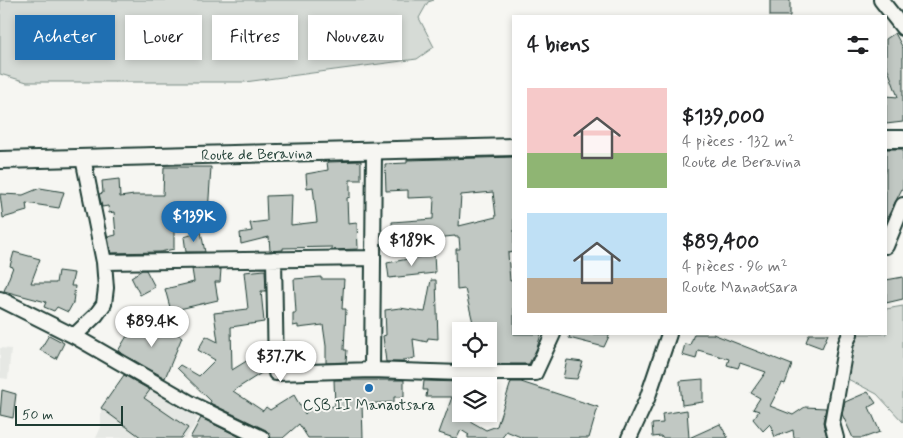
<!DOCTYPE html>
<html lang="fr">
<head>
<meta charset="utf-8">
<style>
	:root { --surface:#fff; --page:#f6f6f6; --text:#202124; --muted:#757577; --accent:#1f6fb2 }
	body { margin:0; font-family:Mynerve,sans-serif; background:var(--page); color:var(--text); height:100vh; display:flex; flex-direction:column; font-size:19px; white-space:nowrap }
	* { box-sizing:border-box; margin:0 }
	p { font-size:16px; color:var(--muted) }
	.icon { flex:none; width:28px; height:28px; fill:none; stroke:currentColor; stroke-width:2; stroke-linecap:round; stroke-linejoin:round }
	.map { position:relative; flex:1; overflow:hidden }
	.details { position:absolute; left:512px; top:15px; width:375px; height:320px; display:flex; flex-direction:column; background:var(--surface); border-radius:0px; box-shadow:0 2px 8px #0003 }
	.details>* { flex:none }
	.top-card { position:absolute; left:15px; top:15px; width:422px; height:45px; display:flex; gap:10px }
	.tools { position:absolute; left:452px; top:322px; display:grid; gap:10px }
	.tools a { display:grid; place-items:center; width:45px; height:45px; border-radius:0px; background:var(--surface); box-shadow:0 2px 8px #0003; font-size:25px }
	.scale { position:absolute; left:15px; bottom:12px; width:108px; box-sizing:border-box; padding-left:5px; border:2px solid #1f3d34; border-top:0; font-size:14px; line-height:18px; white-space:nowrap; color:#1f3d34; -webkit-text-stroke:4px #f6f6f2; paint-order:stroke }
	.price { position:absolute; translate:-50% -42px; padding:0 11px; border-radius:18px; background:#fff; color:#222; font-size:16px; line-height:32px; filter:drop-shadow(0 1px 2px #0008) }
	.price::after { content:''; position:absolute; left:50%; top:30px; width:15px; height:11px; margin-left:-8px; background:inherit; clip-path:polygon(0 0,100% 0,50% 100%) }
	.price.current { background:var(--accent); color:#fff }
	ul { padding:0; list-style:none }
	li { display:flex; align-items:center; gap:15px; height:125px; padding:0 15px }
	li span { display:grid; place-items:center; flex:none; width:140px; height:100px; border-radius:0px; color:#555 }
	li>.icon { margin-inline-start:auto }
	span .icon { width:60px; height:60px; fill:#fffc; stroke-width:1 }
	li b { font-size:21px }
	h2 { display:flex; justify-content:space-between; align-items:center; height:60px; padding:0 15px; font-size:21px }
	.chip { padding:0 18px; border-radius:0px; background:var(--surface); box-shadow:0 2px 8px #0003; font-size:18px; line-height:45px }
	.chip.current { background:var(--accent); color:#fff }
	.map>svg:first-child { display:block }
</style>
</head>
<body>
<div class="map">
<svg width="903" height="438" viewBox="0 0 903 438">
	<rect width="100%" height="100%" fill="#f6f6f2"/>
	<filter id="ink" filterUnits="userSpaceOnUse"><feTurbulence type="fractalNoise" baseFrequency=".02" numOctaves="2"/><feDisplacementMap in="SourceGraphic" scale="10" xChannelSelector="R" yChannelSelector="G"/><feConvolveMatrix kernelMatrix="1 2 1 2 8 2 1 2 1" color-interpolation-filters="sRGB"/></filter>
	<g filter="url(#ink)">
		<path fill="#e6e8e4" d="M0 348 11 349 8 379 0 378Z
			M123 378 199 413 194 427 185 438H96L101 427V408Z"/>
		<path fill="#d6dbd6" stroke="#7a8c85" d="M0 0H434L428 2 419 18 434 47 417 59 245 82H27L0 74Z
			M903 306V422L877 394 840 375 852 334H886V309Z"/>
		<path fill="#c1c8c3" stroke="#1f3d34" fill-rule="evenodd" d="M770 0H790V16H770Z
			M895 33 903 48V122L886 124V96L898 97 886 64V39Z
			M886 149H903V187L886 220Z
			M514 157V252L508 253 510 281 514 280V334H541L537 348 529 364H489V331H475L465 289 457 290 456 249H460L459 237H455V236L393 242 392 222 433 219 434 197 408 198V190L386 191 385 164 407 163V160ZM493 192 496 217 459 226 461 195Z
			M361 161V180H350V197L347 198 348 224 357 223 358 249 332 250V247L283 248V250L270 251 269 237 241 244 240 233 252 231 250 223 267 221 266 196 292 195 291 225 317 222 313 187 307 188 306 174 328 170 327 162Z
			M164 167H211L208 213H174V249L160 252 111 253 108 237 116 235 114 212 109 213 108 206 102 207 99 194 103 193 102 181 119 179 120 197 134 195H163Z
			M40 188 64 192 59 208 26 203 27 211 3 218 0 194 23 195Z
			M201 232 205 252H186L184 237Z
			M14 252 40 259 31 283H56L58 271 74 273 71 286H75L73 303 68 312 57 307 54 311 44 307 46 302 4 291 13 267 10 266Z
			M434 254 435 273 389 278 387 263Z
			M192 269H221L220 282H215L218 300 171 311 165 289 194 282Z
			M142 270H146L155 287 140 295 131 277Z
			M265 270 266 291H261L264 322 231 327 232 370 253 357 263 372 233 391 263 411 266 407 270 410 294 395 305 414 310 409 335 406 334 380H404V397H394V402L362 404 363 438H308L299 424 283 438H271L269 434 266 430 210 403 211 401 177 368 180 365 199 376 215 360 198 350 206 336 218 342 214 313 248 309 244 272Z
			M321 277V279H344L342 309H346L344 350H347L346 362 326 363V346L323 325 298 328V325L293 326V313H296L294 279Z
			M903 277V299L886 303V280Z
			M431 280H436L438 339 428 338 427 342 413 339 415 358 403 360V362H386L383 336 386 335 385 310 400 308 425 312Z
			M134 328 173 330 182 337 165 378 118 351 127 336 128 337Z
			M570 334H610L604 347 569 338Z
			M694 334H713L792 365 785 384 782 383 770 406 793 415 805 407 826 408 823 422 827 437 794 438 793 430 775 437 770 424 763 431 753 419 759 411 753 409 760 398 751 393 766 372 740 363 738 368 727 365 729 359 698 350 696 359 682 355 685 344 690 345Z
			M809 334H828L822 348 806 342Z
			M49 335 64 343 56 359 40 350Z
			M567 360 583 362 577 379 563 378Z
			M124 375 150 390 144 398 188 428 181 438H142L101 408Z
			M703 379V402L682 405 680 381Z
			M424 381 461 382V416L486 430 497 426 511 382H521L598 407 589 438H523L506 431 502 438H468V435H469L461 430 457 438H454L439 433 452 397H426L427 390H423Z
			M2 390 16 394 13 418 0 415Z
			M868 392 876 403 869 407 880 432 863 438H853L842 414 845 402Z
			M687 410 689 438H662L661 436 653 437 652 424 663 423 662 414Z
			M201 418 242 438H190Z
			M720 424 728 438H689Z"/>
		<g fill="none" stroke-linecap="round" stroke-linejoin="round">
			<defs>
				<path id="minor" d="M881 0 903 28
					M886 246 903 205
					M274 259 276 373 372 370 461 373H535L553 334
					M104 262 373 258
					M0 299 74 336 194 405 262 438
					M74 336 96 315 104 304 106 288 104 262 83 158
					M372 370 374 151
					M629 438 647 399 669 334
					M836 438 832 423 846 343 850 334"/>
				<path id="tertiary" d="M886 139H903
					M0 160 514 147"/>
			</defs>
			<use href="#minor" stroke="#1f3d34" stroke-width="18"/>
			<use href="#tertiary" stroke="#1f3d34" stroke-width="20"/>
			<use href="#minor" stroke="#f6f6f2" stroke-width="14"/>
			<use href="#tertiary" stroke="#f6f6f2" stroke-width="16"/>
		</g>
	</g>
	<circle fill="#1f6fb2" stroke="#f6f6f2" stroke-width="2" cx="369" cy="388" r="5"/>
	<g text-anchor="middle" stroke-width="4" stroke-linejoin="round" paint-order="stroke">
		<g font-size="15" fill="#1f3d34" stroke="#f6f6f2">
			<text transform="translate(257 154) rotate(-1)" y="5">Route de Beravina</text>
		</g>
		<g font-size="15" fill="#1f3d34" stroke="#f6f6f2">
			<text x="369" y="410">CSB II Manaotsara</text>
		</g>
	</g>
</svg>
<div class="tools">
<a><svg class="icon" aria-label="locate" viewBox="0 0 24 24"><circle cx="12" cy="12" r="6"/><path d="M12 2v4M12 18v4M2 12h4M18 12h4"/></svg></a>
<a><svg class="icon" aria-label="layers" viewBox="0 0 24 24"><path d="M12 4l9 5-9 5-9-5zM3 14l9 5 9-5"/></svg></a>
</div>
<div class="scale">50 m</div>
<b class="price current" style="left:194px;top:243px">$139K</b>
<b class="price" style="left:412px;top:267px">$189K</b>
<b class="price" style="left:152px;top:348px">$89.4K</b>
<b class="price" style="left:281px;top:383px">$37.7K</b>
<div class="top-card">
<a class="chip current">Acheter</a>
<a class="chip">Louer</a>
<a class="chip">Filtres</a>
<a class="chip">Nouveau</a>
</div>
<section class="details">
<h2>4 biens<svg class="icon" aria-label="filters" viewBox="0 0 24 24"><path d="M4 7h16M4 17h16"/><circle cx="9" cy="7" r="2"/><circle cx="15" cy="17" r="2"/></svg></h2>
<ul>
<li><span style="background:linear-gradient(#f6c9c9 65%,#8fb573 0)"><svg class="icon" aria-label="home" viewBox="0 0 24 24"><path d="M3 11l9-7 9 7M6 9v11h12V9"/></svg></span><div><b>$139,000</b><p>4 pièces · 132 m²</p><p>Route de Beravina</p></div></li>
<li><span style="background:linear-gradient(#bfe0f5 65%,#b9a48a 0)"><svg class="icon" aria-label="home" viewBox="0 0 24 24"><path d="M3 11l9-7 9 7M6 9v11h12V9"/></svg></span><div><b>$89,400</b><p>4 pièces · 96 m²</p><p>Route Manaotsara</p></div></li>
</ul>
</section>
</div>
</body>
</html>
